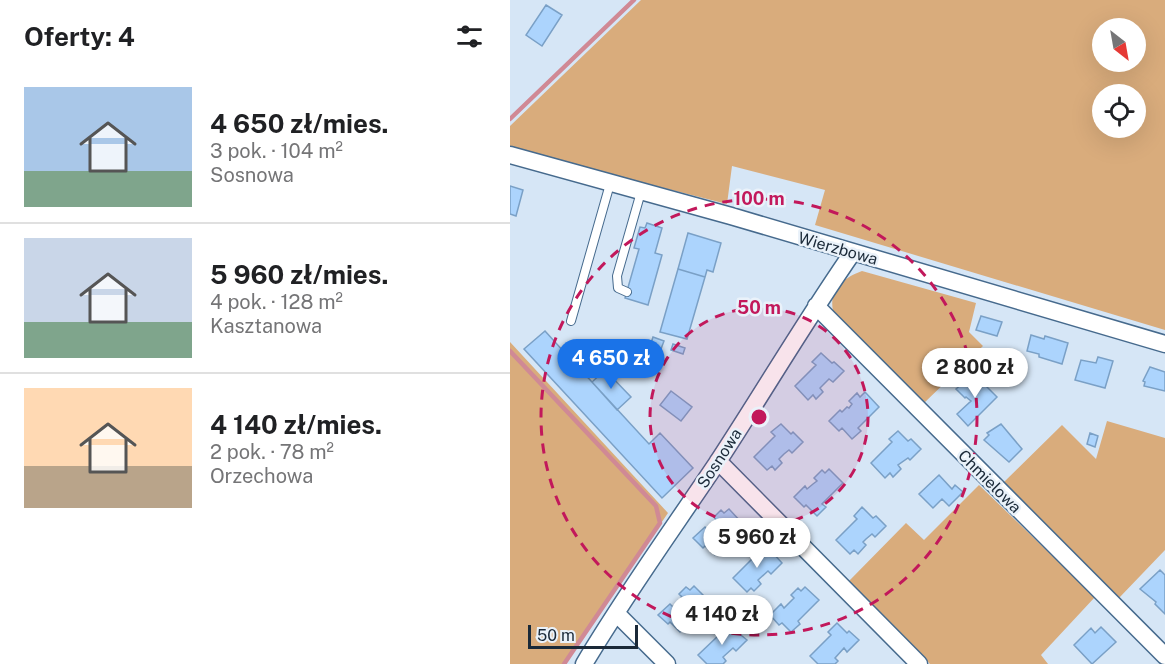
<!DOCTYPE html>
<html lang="pl">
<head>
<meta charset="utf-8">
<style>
	:root { --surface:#fff; --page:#f2f2f2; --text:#202124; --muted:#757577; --line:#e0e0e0; --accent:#1a73e8 }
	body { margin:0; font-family:"Public Sans",sans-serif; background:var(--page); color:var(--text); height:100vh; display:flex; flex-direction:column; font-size:22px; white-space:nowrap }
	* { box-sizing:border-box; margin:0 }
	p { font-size:20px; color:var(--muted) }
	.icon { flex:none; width:33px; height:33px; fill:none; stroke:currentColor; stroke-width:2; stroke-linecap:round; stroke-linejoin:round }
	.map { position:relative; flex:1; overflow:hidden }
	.side { display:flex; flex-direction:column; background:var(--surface); width:510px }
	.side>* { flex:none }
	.needle { width:39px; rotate:149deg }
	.fabs { position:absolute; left:582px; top:18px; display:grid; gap:12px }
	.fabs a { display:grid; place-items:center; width:54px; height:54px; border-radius:50%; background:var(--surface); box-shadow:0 6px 24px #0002; font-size:30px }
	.scale { position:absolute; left:18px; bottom:15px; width:110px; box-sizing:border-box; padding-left:6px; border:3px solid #1a2938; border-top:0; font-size:16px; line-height:21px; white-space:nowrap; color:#1a2938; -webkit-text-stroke:4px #eaf2fa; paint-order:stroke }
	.price { position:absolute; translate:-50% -51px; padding:0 14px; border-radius:21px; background:#fff; color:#222; font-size:20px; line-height:39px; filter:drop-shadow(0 2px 3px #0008) }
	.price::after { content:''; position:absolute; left:50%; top:36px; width:18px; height:14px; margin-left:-9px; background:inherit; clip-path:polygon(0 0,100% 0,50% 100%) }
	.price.active { background:var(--accent); color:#fff }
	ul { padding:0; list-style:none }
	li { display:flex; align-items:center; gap:18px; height:150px; padding:0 24px }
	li+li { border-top:2px solid var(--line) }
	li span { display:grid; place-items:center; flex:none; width:168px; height:120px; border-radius:0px; color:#555 }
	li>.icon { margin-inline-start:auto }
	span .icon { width:72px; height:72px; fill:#fffc; stroke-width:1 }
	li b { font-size:26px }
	h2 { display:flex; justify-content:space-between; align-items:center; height:72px; padding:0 24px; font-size:26px }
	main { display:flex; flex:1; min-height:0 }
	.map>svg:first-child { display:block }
</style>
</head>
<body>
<main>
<section class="side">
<h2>Oferty: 4<svg class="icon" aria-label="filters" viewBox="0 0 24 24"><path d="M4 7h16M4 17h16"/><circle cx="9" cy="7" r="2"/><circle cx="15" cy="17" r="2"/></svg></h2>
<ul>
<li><span style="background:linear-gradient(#a9c7e8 70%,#7fa58c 0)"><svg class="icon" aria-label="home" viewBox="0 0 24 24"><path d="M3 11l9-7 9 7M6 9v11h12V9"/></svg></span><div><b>4 650 zł/mies.</b><p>3 pok. · 104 m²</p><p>Sosnowa</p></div></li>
<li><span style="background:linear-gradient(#c9d6e8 70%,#7fa58c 0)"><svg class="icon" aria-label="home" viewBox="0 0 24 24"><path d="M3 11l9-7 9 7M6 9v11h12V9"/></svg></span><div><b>5 960 zł/mies.</b><p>4 pok. · 128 m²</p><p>Kasztanowa</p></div></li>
<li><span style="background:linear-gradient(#ffd9b3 65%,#b9a48a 0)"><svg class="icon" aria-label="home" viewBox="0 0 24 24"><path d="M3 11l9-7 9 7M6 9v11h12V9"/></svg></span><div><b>4 140 zł/mies.</b><p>2 pok. · 78 m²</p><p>Orzechowa</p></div></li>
</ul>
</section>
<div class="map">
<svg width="655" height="664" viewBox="0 0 655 664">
	<rect width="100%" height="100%" fill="#d6e6f6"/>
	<path fill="#d9ac7c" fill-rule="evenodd" d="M131 0H655V330L305 225 315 190 222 166 217 204 0 149V126ZM592 28H626V62H592ZM592 94H626V128H592Z
		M352 271 466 303 459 332 473 346 413 404 324 314C317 293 332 278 352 271Z
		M0 342 158 513 55 664H0Z
		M597 421 655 438V550L609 598 494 482 552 425 586 459Z
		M469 485 585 597 531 655 538 664H420L339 581 396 523 414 540Z"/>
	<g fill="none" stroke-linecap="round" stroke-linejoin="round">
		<path stroke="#d08995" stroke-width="4.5" d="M0 119 124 0
			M0 351 146 506 150 523 54 664"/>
	</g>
	<path fill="#acd4fd" stroke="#7aa0c6" stroke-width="1.5" d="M36 5 52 15 32 46 16 35Z
		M0 186 13 190 6 216 0 214Z
		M137 223 152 228 145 253 152 255 138 305 115 298 129 249 124 248 130 227 135 228Z
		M178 233 211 243 203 272 197 270 195 277 168 269Z
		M168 269 195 277 177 339 150 332Z
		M471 316 492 322 487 336 466 330Z
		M35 331 55 353 61 348 65 352 59 357 139 444 150 433 183 468 152 498 14 349Z
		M521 335 534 339 535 336 558 343 552 364 529 357V354L517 351Z
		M143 337 154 341 145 365 135 361Z
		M163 344 175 348 173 354 161 350Z
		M311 353 322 363 324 362 334 371 323 382 319 379 310 388 313 392 306 399 303 395 298 400 285 386 306 365 302 362Z
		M588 357 603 361 595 388 565 380 571 360 586 363Z
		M640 367 655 372V391L634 386 635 382 633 381Z
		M95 370 121 397 107 410 82 382Z
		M464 374 487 397 458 426 447 414 461 401 456 397 455 398 446 389Z
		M161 391 182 407 171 421 150 405Z
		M355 392 369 407 348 428 351 431 342 439 332 428 329 431 319 421 330 410 332 412 337 407 339 408 342 404 339 401 347 393 350 397Z
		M271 424 281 434 283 432 293 442 282 453 279 450 274 454 269 459 272 463 265 470 262 466 257 470 244 457 265 436 261 432Z
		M491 424 512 449 499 462 474 440 479 435 477 433Z
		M388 431 398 441 401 439 411 449 400 460 398 458 388 465 391 469 383 477 380 473 375 478 361 463 382 442 379 439Z
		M580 433 588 436 585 447 577 444Z
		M319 469 333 483 312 504 316 507 307 516 296 505 294 507 284 497 295 486 297 489 303 484 307 481 304 478 312 470 315 473Z
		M429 475 442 489 445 485 453 492 439 506 432 499 423 508 409 494Z
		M352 507 363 518 366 516 376 526 365 537 362 534 356 539 353 542 356 545 348 554 344 550 340 554 326 540 347 519 344 516Z
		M219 509 232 523 211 544 214 546 205 555 195 546 193 548 183 538 195 527 198 530 207 521 204 517 211 510 214 513Z
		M251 546 260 556 263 553 272 563 261 574 258 571 248 580 251 584 244 591 241 588 237 592 223 578 244 557 242 555Z
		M650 570 655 575V614L645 604 646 602 630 589Z
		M184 586 197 599 176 621 179 623 170 632 160 622 158 624 148 615 160 604 163 607 172 597 169 594 176 587 180 590Z
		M295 587 309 600 288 621 290 624 281 632 272 623 269 625 260 615 271 604 274 608 284 598 281 595 288 588 291 591Z
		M216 623 237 640 226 651 223 648 213 657 216 661 213 664H197L188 655 210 634 207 632Z
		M327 623 337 633 339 631 349 640 337 652 334 648 325 658 328 661 325 664H308L300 656 321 635 318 632Z
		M591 627 606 642 582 664 564 645 581 628 585 633Z"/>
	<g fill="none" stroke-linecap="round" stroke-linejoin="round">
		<defs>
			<path id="lane" d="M117 292 108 288 107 276 131 192
				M61 321 100 184"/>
			<path id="street" d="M0 155 221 216 655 344
				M306 306 655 656
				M208 461 409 664
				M106 613 157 664
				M74 664C115 595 162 530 207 463 253 393 295 321 343 252"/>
		</defs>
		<use href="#lane" stroke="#466a8d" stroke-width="10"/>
		<use href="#street" stroke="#466a8d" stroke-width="19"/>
		<use href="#lane" stroke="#fff" stroke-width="8"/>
		<use href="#street" stroke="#fff" stroke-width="16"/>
	</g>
	<circle cx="249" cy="417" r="109" fill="#c2185b" fill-opacity=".12"/>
	<g fill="none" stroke="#c2185b" stroke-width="3" stroke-dasharray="10 8">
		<circle cx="249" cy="417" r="109"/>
		<circle cx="249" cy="417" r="218"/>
	</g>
	<g text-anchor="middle" stroke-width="5" stroke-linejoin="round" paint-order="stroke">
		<g font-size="16" fill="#1a2938" stroke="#eaf2fa">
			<text transform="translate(328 248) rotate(16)" y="6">Wierzbowa</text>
			<text transform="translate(209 458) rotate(-57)" y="6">Sosnowa</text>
			<text transform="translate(480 481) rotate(45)" y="6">Chmielowa</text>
		</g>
	</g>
	<circle cx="249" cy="417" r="9" fill="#c2185b" stroke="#eaf2fa" stroke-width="3"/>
	<g font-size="18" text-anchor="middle" font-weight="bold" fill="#c2185b" stroke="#eaf2fa" stroke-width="5" stroke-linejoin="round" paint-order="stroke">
		<text x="249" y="205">100 m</text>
		<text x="249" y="314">50 m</text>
	</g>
</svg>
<div class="fabs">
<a><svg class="needle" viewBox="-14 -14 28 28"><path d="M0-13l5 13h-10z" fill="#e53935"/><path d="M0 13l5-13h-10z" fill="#757577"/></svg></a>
<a><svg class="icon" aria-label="locate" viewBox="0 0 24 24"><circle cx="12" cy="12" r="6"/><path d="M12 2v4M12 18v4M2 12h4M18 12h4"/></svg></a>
</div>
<div class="scale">50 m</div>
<b class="price active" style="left:101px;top:390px">4 650 zł</b>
<b class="price" style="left:465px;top:399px">2 800 zł</b>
<b class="price" style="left:247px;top:569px">5 960 zł</b>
<b class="price" style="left:212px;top:646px">4 140 zł</b>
</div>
</main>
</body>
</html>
